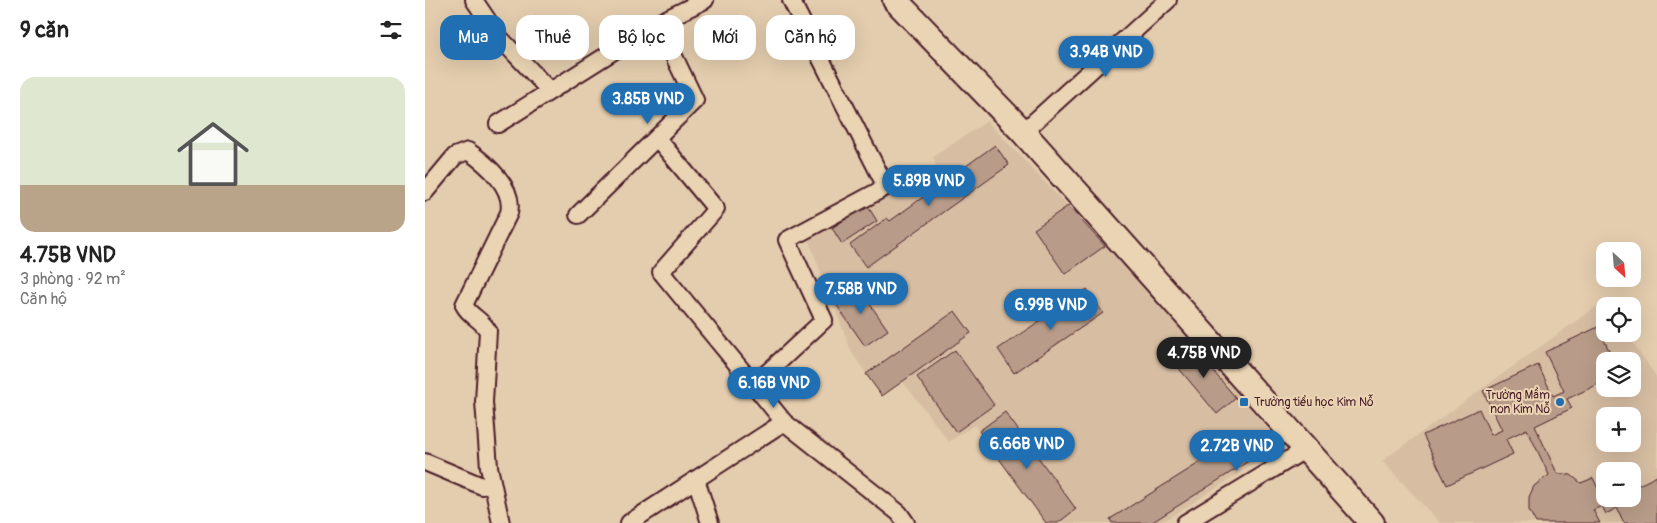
<!DOCTYPE html>
<html lang="vi">
<head>
<meta charset="utf-8">
<style>
	:root { --surface:#fff; --page:#f6f6f6; --text:#222; --muted:#767676; --line:#e0e0e0; --accent:#1f6fb2 }
	body { margin:0; font-family:Pangolin,sans-serif; background:var(--page); color:var(--text); height:100vh; display:flex; flex-direction:column; font-size:19px; white-space:nowrap }
	* { box-sizing:border-box; margin:0 }
	p { font-size:16px; color:var(--muted) }
	.icon { flex:none; width:28px; height:28px; fill:none; stroke:currentColor; stroke-width:2; stroke-linecap:round; stroke-linejoin:round }
	.map { position:relative; flex:1; overflow:hidden }
	.panel { display:flex; flex-direction:column; background:var(--surface); width:425px }
	.panel>* { flex:none }
	.top-card { position:absolute; left:15px; top:15px; width:475px; height:45px; display:flex; gap:10px }
	.needle { width:32px; rotate:154deg }
	.buttons { position:absolute; left:1171px; top:242px; display:grid; gap:10px }
	.buttons a { display:grid; place-items:center; width:45px; height:45px; border-radius:10px; background:var(--surface); box-shadow:0 5px 20px #0002; font-size:25px }
	.price { position:absolute; translate:-50% -42px; padding:0 11px; border-radius:18px; background:var(--accent); color:#fff; font-size:16px; line-height:32px; filter:drop-shadow(0 1px 2px #0008) }
	.price::after { content:''; position:absolute; left:50%; top:30px; width:15px; height:11px; margin-left:-8px; background:inherit; clip-path:polygon(0 0,100% 0,50% 100%) }
	.price.active { background:#222; color:#fff }
	ul { padding:0; list-style:none }
	li { display:grid; align-content:center; gap:10px; height:265px; padding:0 20px }
	li+li { border-top:1px solid var(--line) }
	li span { display:grid; place-items:center; height:155px; border-radius:15px; color:#555 }
	li>.icon { margin-inline-start:auto }
	span .icon { width:90px; height:90px; fill:#fffc; stroke-width:1 }
	li b { font-size:21px }
	h2 { display:flex; justify-content:space-between; align-items:center; height:60px; padding:0 20px; font-size:21px }
	.tag { padding:0 18px; border-radius:15px; background:var(--surface); box-shadow:0 5px 20px #0002; font-size:18px; line-height:45px }
	.tag.active { background:var(--accent); color:#fff }
	main { display:flex; flex:1; min-height:0 }
	.map>svg:first-child { display:block }
</style>
</head>
<body>
<main>
<section class="panel">
<h2>9 căn<svg class="icon" aria-label="filters" viewBox="0 0 24 24"><path d="M4 7h16M4 17h16"/><circle cx="9" cy="7" r="2"/><circle cx="15" cy="17" r="2"/></svg></h2>
<ul>
<li><span style="background:linear-gradient(#dfe7d0 70%,#b9a48a 0)"><svg class="icon" aria-label="home" viewBox="0 0 24 24"><path d="M3 11l9-7 9 7M6 9v11h12V9"/></svg></span><div><b>4.75B VND</b><p>3 phòng · 92 m²</p><p>Căn hộ</p></div></li>
</ul>
</section>
<div class="map">
<svg width="1232" height="523" viewBox="0 0 1232 523">
	<rect width="100%" height="100%" fill="#e4cdae"/>
	<filter id="ink" filterUnits="userSpaceOnUse"><feTurbulence type="fractalNoise" baseFrequency=".02" numOctaves="2"/><feDisplacementMap in="SourceGraphic" scale="10" xChannelSelector="R" yChannelSelector="G"/><feConvolveMatrix kernelMatrix="1 2 1 2 8 2 1 2 1" color-interpolation-filters="sRGB"/></filter>
	<g filter="url(#ink)">
		<path fill="#d7bea3" fill-rule="evenodd" d="M562 121 731 299 857 446 736 523H621L549 425 524 442 478 382 457 396 427 353 382 236 511 166 508 157Z
			M1180 300 1184 306H1180V334H1202L1232 378V523H1015L957 461ZM1180 361H1208V389H1180ZM1180 416H1208V444H1180ZM1180 471H1208V499H1180Z"/>
		<path fill="#b89c89" stroke="#4a1f2b" d="M570 145 584 165 441 267 425 245 462 218 465 221 501 195 498 191 513 180 516 184Z
			M442 205 452 221 417 244 407 228Z
			M643 206 680 246 640 274 609 229Z
			M431 284 463 330 440 346 408 300Z
			M662 289 678 313 589 373 573 349Z
			M530 311 546 333 457 396 441 374Z
			M1173 327 1189 361H1180V381L1142 399 1147 408 1110 426 1132 473 1146 475 1156 483 1168 478 1176 495 1180 493V499H1208V488L1232 476V523H1199L1192 508 1181 514 1177 506 1168 510 1175 523H1111L1104 510V497L1109 486 1124 475 1102 429 1081 439 1088 454 1022 485 998 435 1054 409 1066 435 1077 430 1058 391 1113 365 1128 396 1139 391 1120 352Z
			M765 344 811 398 792 414 746 359Z
			M530 350 569 405 531 432 492 377Z
			M580 412 651 509 633 523H621L554 431Z
			M825 431 838 452 726 523H687L685 519Z"/>
		<g fill="none" stroke-linecap="round" stroke-linejoin="round">
			<defs>
				<path id="street" d="M49 0 74 37 125 91
					M73 124 233 23 280 0
					M598 132 743 0
					M232 138 291 209 236 272 329 385
					M0 192 30 156 43 151C62 164 90 188 84 213L39 305C45 317 56 318 63 331L59 402 64 467 76 523
					M153 215 270 100 233 23
					M359 422 329 385 399 320 362 240 461 187 366 0
					M0 462 57 486
					M271 479 285 523
					M204 523 359 422 474 513 481 523
					M760 523 881 449"/>
				<path id="secondary" d="M470 0 598 132 947 523"/>
			</defs>
			<use href="#street" stroke="#4a1f2b" stroke-width="20"/>
			<use href="#secondary" stroke="#4a1f2b" stroke-width="28"/>
			<use href="#street" stroke="#ead4b3" stroke-width="16"/>
			<use href="#secondary" stroke="#ead4b3" stroke-width="24"/>
		</g>
	</g>
	<g fill="#1f6fb2" stroke="#ead4b3" stroke-width="2">
		<rect x="814" y="397" width="10" height="10" rx="2.5"/>
		<circle cx="1135" cy="402" r="5"/>
	</g>
	<g text-anchor="middle" stroke-width="4" stroke-linejoin="round" paint-order="stroke">
		<g font-size="12" fill="#4a1f2b" stroke="#ead4b3" text-anchor="end">
			<text x="1125" y="399">Trường Mầm<tspan x="1125" dy="14">non Kim Nỗ</tspan></text>
			<text x="829" y="406" text-anchor="start">Trường tiểu học Kim Nỗ</text>
		</g>
	</g>
</svg>
<div class="buttons">
<a><svg class="needle" viewBox="-14 -14 28 28"><path d="M0-13l5 13h-10z" fill="#e53935"/><path d="M0 13l5-13h-10z" fill="#767676"/></svg></a>
<a><svg class="icon" aria-label="locate" viewBox="0 0 24 24"><circle cx="12" cy="12" r="6"/><path d="M12 2v4M12 18v4M2 12h4M18 12h4"/></svg></a>
<a><svg class="icon" aria-label="layers" viewBox="0 0 24 24"><path d="M12 4l9 5-9 5-9-5zM3 14l9 5 9-5"/></svg></a>
<a>+</a>
<a>−</a>
</div>
<b class="price" style="left:681px;top:78px">3.94B VND</b>
<b class="price" style="left:223px;top:125px">3.85B VND</b>
<b class="price" style="left:504px;top:207px">5.89B VND</b>
<b class="price" style="left:436px;top:315px">7.58B VND</b>
<b class="price" style="left:626px;top:331px">6.99B VND</b>
<b class="price active" style="left:779px;top:379px">4.75B VND</b>
<b class="price" style="left:349px;top:409px">6.16B VND</b>
<b class="price" style="left:602px;top:470px">6.66B VND</b>
<b class="price" style="left:812px;top:472px">2.72B VND</b>
<div class="top-card">
<a class="tag active">Mua</a>
<a class="tag">Thuê</a>
<a class="tag">Bộ lọc</a>
<a class="tag">Mới</a>
<a class="tag">Căn hộ</a>
</div>
</div>
</main>
</body>
</html>
